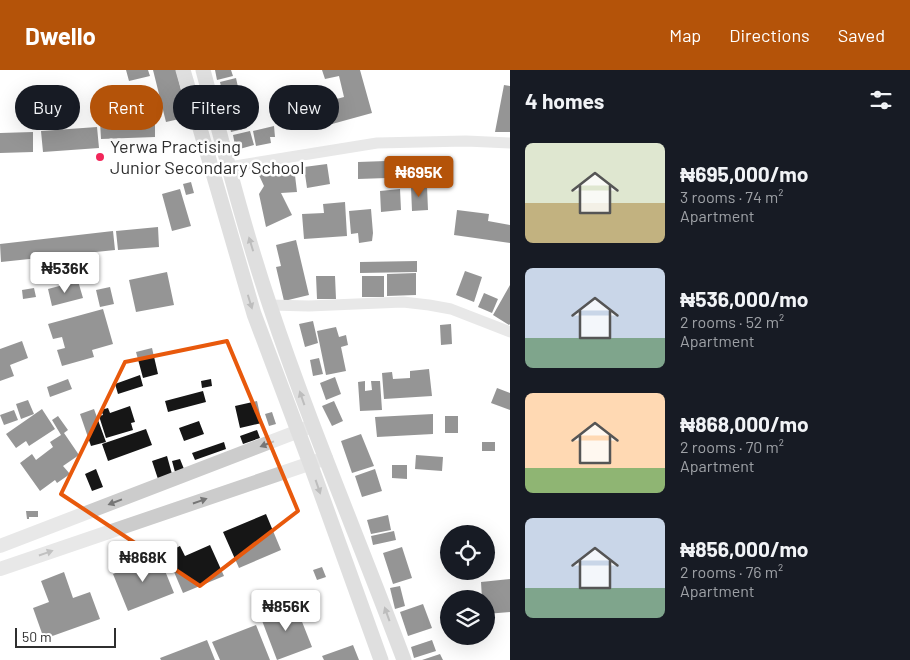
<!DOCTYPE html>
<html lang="en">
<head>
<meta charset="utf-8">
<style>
	:root { --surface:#171b24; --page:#20242c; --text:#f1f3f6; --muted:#9ea1a6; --accent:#b45309 }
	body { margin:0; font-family:Barlow,sans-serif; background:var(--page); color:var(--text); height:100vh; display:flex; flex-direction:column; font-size:19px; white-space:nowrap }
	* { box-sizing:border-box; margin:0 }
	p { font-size:16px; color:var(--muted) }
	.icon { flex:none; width:28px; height:28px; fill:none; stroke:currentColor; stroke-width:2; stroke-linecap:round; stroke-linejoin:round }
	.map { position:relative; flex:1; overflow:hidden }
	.drawer { display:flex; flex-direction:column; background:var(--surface); width:400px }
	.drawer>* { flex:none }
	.hud { position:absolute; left:15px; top:15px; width:420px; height:45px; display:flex; gap:10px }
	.controls { position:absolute; left:440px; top:455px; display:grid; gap:10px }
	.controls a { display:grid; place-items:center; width:55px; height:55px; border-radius:50%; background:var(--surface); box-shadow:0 5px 20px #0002; font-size:25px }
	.scale { position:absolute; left:15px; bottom:12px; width:101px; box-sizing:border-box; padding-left:5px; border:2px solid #2f2f2f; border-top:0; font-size:14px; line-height:18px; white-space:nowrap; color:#2f2f2f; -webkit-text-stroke:4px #fff; paint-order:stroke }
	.price { position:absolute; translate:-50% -42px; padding:0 11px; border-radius:5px; background:#fff; color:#222; font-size:16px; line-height:32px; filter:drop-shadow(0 1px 2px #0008) }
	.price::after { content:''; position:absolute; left:50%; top:30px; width:15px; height:11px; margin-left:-8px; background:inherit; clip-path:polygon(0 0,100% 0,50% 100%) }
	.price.on { background:var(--accent); color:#fff }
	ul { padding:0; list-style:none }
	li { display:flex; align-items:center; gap:15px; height:125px; padding:0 15px }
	li span { display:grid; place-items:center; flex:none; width:140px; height:100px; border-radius:8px; color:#555 }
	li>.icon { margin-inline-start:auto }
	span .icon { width:60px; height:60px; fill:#fffc; stroke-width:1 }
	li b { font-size:21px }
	h2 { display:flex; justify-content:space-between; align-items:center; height:60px; padding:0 15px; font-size:21px }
	.chip { padding:0 18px; border-radius:22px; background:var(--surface); box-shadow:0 5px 20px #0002; font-size:18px; line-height:45px }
	.chip.on { background:var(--accent); color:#fff }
	header { display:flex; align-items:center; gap:30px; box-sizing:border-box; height:70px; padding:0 25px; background:var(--accent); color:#fff }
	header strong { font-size:24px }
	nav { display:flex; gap:28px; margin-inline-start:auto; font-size:18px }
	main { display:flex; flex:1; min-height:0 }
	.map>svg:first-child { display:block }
</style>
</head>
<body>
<header>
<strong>Dwello</strong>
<nav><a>Map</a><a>Directions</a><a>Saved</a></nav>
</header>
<main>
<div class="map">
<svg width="510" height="590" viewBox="0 0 510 590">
	<rect width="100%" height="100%" fill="#fff"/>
	<path fill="#161616" d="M126 0H148L150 6 129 11Z
		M153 0H176L188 47 166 52Z
		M215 0H231L233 6 217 10Z
		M322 0H360L372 43 332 54 325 32 344 27 339 6 325 9Z
		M236 8 247 58 231 62 220 12Z
		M504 15 510 16V62H495Z
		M155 49V67L101 69 100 51Z
		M274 56 275 67H270L271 73 256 76 253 61Z
		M97 57 99 78 43 82 41 61Z
		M250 61 254 75 236 80 233 65Z
		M33 62V82L0 83V63Z
		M386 91 387 108 358 109V92Z
		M411 91H425V109H411Z
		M327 94 330 114 307 118 304 97Z
		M294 97 297 122 281 123 292 145 266 157 259 124 264 116 257 101Z
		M191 112 194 123 186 125 183 114Z
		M427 116 428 140 412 141 411 117Z
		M180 119 191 156 172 161 162 124Z
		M400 119 401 140 381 142 380 121Z
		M345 132 347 166 304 169 302 144 324 143 323 134Z
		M371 139 373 163 372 171 359 173 358 163 351 164 349 141Z
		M457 140 489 144 488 151 510 155V173L454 165Z
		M158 157 159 177 118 180 116 161Z
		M113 161 115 180 1 192 0 174Z
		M296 170 309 225 284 231 276 197 281 196 276 175Z
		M417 191V202L360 203V192Z
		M465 201 482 207 474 232 456 225Z
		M167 202 174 235 136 242 129 210Z
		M416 203V225L387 226V204Z
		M316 206H335L336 229H317Z
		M362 206H384V227H362Z
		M78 211 83 228 52 236 48 219Z
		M510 215V254L509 255 493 245Z
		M110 217 114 234 100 237 96 220Z
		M34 218 36 227 23 229 22 220Z
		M484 223 498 229 492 243 478 237Z
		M103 239 113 274 92 280 94 287 62 296 57 280 65 278 62 267 53 269 48 254Z
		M313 251 318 273 305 277 299 254Z
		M451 254 452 274 441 275 440 255Z
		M336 257 339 267 346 265 348 275 341 277 346 301 326 305 317 261Z
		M22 271 28 288 10 295 14 306 0 311V279Z
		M152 278 158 304 143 308 136 282Z
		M319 288 323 304 313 306 310 290Z
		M429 299 432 326 384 329 382 303 392 302 393 309 410 308V301Z
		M140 305 143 316 118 324 115 314Z
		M335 307 341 324 326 330 320 313Z
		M68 309 72 319 50 327 47 317Z
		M211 309 212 316 202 318 201 311Z
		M365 311V321L372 320 371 311H380L382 340 360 341 358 312Z
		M497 318 510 323V340L491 333Z
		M203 321 206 332 168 342 165 331Z
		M28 330 34 344 21 349 16 334Z
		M257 331 262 353 240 358 235 336Z
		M334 331 343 351 332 356 322 336Z
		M130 336 135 352 131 353 133 360 106 368 99 346 103 345 101 340 108 338 110 343Z
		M42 339 55 359 29 376 26 371 16 378 6 364Z
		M94 339 106 372 91 376 80 344Z
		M14 340 18 350 4 355 0 345Z
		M272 342 276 354 269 356 265 344Z
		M433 344V364L377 367 375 347Z
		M58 346 68 360 64 363 79 385 63 396 70 404 57 413 55 410 40 421 20 393 32 384 36 390 53 377 50 372 61 365 52 350Z
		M445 346H458V363H445Z
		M199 351 204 364 184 371 179 358Z
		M146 359 152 375 108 391 102 374Z
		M257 360 260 368 243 374 240 366Z
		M361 364 374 396 352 403 341 371Z
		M224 372 226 379 195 390 192 383Z
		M482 372H495V381H482Z
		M416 385 443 387 442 401 415 399Z
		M167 386 172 404 158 409 152 391Z
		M180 389 184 399 175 402 172 391Z
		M392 395H407V409L392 408Z
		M96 399 103 417 92 421 85 404Z
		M375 399 382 421 362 427 355 406Z
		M26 441H38V447H29V449H27Z
		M266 444 281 480 239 498 223 462Z
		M388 445 391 460 371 464 367 450Z
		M394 461 396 470 373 475 371 466Z
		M210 475 224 506 183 523 166 483 180 476 185 486Z
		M402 477 412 508 393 514 383 483Z
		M159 486 174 523 128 541 113 504Z
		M322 497 326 507 317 510 313 500Z
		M64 502 73 528 90 522 100 549 44 569 33 538 49 532 41 511Z
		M510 509V542L486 544V529H482L481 512Z
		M400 516 405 536 395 539 390 518Z
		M295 534 312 577 277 590 261 548Z
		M423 534 432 558 408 566 400 542Z
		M256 555 270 590H220L212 572Z
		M207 570 215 590H161L160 588Z
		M432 570 436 581 414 588 411 577Z
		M353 575 359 590H324L322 586Z
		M440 584 443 590H422Z"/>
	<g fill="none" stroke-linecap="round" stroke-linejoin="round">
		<path stroke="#ccc" stroke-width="11" d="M229 97 377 73 466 71 510 73
			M270 235 309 236 403 232 429 235 451 239 510 262"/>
		<path stroke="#ccc" stroke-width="14" d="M0 476 312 356
			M0 499 326 388"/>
		<path stroke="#b9b9b9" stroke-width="15" d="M183 0 254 244 310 393 381 590
			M203 0C224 79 244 159 270 236 310 356 360 472 404 590"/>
	</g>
	<defs><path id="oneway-solid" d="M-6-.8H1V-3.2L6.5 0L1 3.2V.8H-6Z" transform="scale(1.25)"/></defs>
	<g fill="#6d6d6d">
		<use href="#oneway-solid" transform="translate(251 174) rotate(-107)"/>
		<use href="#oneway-solid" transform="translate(250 232) rotate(73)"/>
		<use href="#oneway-solid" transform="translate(302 328) rotate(-109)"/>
		<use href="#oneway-solid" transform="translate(318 417) rotate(71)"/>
		<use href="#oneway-solid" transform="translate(387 544) rotate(-110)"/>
	</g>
	<g fill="#767676">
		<use href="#oneway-solid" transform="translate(267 374) rotate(159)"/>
		<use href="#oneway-solid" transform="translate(200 431) rotate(-19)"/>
		<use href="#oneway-solid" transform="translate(115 432) rotate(159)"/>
		<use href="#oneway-solid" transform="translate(46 483) rotate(-19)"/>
	</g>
	<path d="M0 0H510V590H0ZM227 271 298 441 200 516 61 424 125 292Z" fill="#fff" fill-opacity=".55" fill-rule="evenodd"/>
	<path fill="none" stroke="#e8590c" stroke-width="4" stroke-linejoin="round" d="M227 271 298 441 200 516 61 424 125 292Z"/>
	<circle fill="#f2265a" stroke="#fff" stroke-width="2" cx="100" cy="87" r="5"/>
	<g text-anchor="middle" stroke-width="5" stroke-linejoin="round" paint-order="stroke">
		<g font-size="18" fill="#2f2f2f" stroke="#fff" text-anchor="start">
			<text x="110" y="83">Yerwa Practising<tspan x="110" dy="21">Junior Secondary School</tspan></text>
		</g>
	</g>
</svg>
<div class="controls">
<a><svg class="icon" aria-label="locate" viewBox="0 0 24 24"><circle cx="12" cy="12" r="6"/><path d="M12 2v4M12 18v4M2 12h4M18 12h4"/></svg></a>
<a><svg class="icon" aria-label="layers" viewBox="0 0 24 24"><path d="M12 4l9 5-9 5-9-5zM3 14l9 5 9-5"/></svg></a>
</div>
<div class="scale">50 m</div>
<b class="price on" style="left:419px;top:128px">₦695K</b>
<b class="price" style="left:65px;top:224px">₦536K</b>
<b class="price" style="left:143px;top:513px">₦868K</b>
<b class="price" style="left:286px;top:562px">₦856K</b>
<div class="hud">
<a class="chip">Buy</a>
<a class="chip on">Rent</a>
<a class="chip">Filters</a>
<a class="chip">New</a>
</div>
</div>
<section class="drawer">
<h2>4 homes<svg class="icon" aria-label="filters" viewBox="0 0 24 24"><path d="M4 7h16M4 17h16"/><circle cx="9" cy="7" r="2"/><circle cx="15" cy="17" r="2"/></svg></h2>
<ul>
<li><span style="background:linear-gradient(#dfe7d0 60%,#c2b280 0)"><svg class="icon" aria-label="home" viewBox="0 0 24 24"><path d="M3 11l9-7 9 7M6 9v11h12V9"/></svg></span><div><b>₦695,000/mo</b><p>3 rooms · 74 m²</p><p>Apartment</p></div></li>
<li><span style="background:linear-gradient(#c9d6e8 70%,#7fa58c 0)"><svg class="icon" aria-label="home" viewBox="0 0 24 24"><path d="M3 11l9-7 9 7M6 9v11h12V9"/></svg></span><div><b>₦536,000/mo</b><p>2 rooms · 52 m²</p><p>Apartment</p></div></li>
<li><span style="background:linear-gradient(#ffd9b3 75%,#8fb573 0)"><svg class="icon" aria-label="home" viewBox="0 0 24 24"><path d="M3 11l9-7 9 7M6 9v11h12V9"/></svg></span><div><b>₦868,000/mo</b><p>2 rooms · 70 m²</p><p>Apartment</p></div></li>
<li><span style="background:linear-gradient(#c9d6e8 70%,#7fa58c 0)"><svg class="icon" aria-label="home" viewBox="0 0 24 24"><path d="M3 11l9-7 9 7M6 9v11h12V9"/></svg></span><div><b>₦856,000/mo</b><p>2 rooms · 76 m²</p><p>Apartment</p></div></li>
</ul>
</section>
</main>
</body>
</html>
